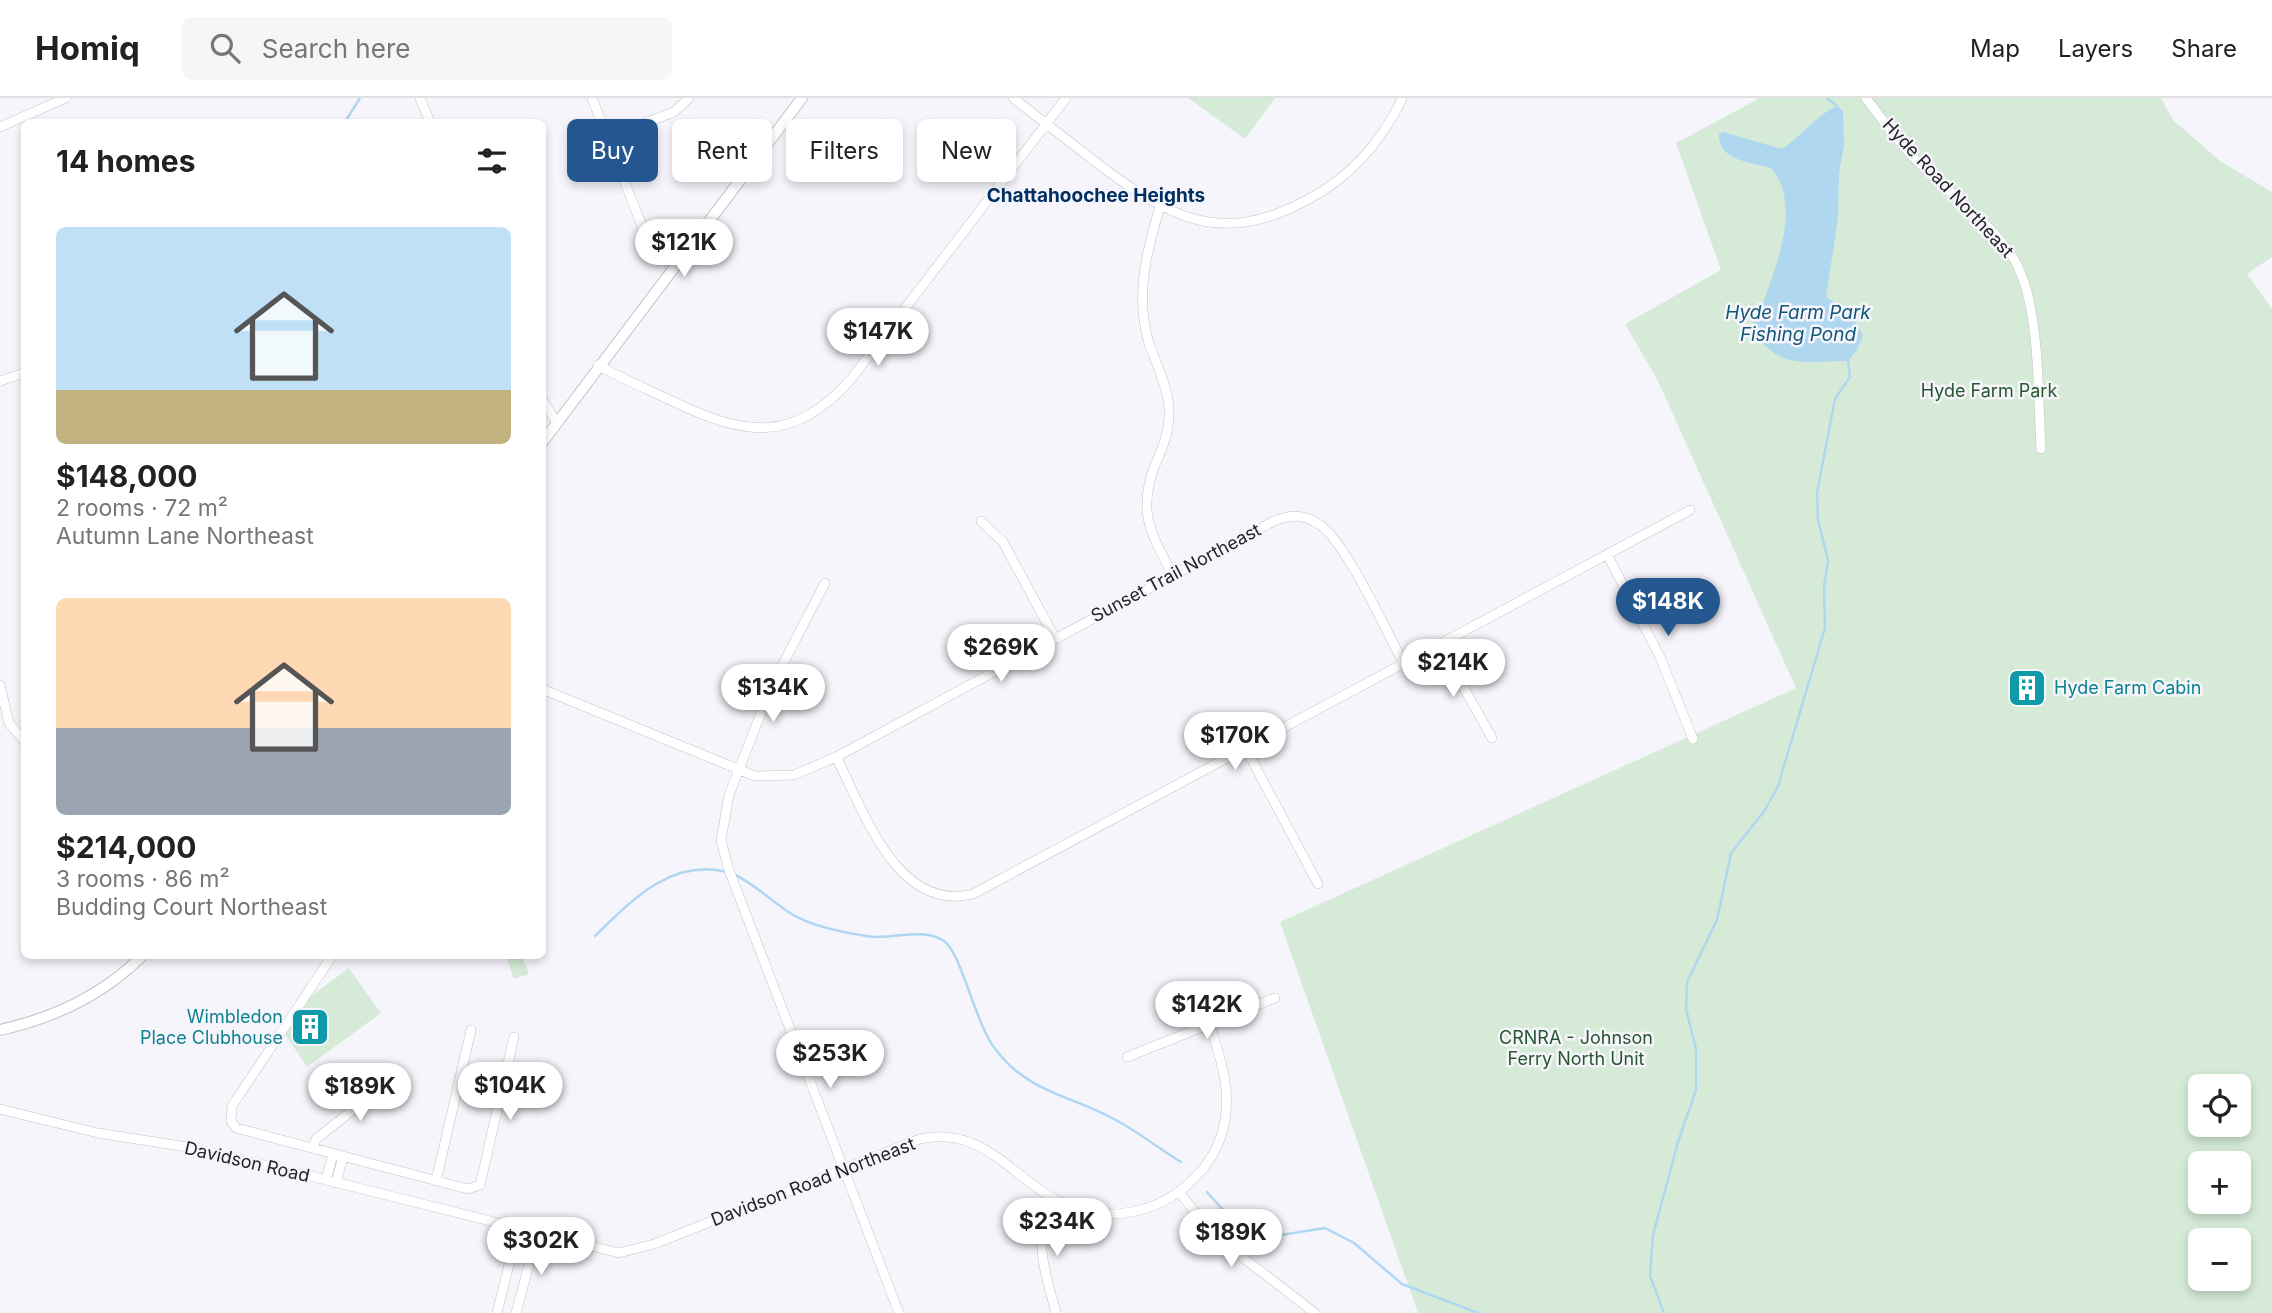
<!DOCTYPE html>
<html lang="en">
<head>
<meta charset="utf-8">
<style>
	:root { --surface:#fff; --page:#f6f6f6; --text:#222; --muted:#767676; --line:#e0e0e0; --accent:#245790 }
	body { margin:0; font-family:Inter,sans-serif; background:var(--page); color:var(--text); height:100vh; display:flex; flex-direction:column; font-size:26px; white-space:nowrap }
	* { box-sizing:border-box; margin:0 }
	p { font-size:23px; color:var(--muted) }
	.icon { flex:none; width:38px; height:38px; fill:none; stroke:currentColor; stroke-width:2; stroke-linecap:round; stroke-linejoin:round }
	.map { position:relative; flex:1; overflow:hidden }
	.drawer { position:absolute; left:21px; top:21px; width:525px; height:840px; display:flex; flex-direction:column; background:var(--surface); border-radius:10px; box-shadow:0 4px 10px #0003 }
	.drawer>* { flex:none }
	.top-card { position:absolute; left:567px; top:21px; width:665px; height:63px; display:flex; gap:14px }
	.tools { position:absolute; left:2188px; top:976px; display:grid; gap:14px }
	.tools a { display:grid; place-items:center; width:63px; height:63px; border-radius:10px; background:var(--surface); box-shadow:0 4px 10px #0003; font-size:35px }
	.price { position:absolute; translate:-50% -60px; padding:0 16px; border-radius:24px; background:#fff; color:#222; font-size:23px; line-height:46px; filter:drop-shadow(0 2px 4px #0008) }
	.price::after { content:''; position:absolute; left:50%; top:42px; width:21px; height:16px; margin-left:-10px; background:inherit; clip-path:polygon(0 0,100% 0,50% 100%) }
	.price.current { background:var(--accent); color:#fff }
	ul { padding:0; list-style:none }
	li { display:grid; align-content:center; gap:14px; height:371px; padding:0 35px }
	li span { display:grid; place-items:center; height:217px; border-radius:10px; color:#555 }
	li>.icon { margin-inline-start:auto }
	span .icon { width:126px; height:126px; fill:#fffc; stroke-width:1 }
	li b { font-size:30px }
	h2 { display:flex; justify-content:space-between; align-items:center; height:84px; padding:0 35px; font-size:30px }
	.chip { padding:0 24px; border-radius:10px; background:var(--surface); box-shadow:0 4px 10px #0003; font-size:24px; line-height:63px }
	.chip.current { background:var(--accent); color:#fff }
	header { display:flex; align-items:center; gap:42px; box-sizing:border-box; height:98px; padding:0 35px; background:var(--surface); border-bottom:2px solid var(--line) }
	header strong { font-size:33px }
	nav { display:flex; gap:38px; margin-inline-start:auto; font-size:24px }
	.search { width:490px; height:63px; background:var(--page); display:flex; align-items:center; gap:18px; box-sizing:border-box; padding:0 24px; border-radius:10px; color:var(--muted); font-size:26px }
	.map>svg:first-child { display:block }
</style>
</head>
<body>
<header>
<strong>Homiq</strong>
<div class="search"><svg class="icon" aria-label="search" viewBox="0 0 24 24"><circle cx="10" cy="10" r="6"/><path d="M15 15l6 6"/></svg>Search here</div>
<nav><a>Map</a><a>Layers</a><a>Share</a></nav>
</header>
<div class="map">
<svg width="2272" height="1215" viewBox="0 0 2272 1215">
	<rect width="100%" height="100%" fill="#f7f5fc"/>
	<path fill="#d5ebd7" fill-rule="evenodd" d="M1188 0H1275L1245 41Z
		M1760 0H2161L2173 22 2220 63 2272 94V159L2247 176 2272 211V1215H1418L1280 824 1796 590 1658 283 1625 226 1721 172 1676 45ZM2200 989H2238V1027H2200ZM2200 1066H2238V1104H2200ZM2200 1143H2238V1181H2200Z
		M506 858H522L529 876 514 881Z
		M349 870 381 915 307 969 285 936 311 898Z"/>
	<path fill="#afd7f0" d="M1837 8 1843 13 1844 48 1839 75 1838 120 1826 199 1850 214 1863 237 1857 252 1848 263C1804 263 1776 273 1752 229 1754 218 1762 211 1765 200 1778 162 1801 105 1771 70 1751 64 1718 63 1719 36L1723 34 1782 51C1802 38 1815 18 1837 8Z"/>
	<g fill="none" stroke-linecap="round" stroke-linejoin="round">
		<path stroke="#afd7f0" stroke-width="2.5" d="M1827 0 1837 8
			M345 24 360 0
			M733 776C754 785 771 803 790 815 810 828 842 834 866 838 891 843 921 828 944 843 962 856 975 926 996 952 1029 995 1070 997 1114 1021 1137 1033 1158 1050 1181 1064
			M595 838C631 803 671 760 727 774
			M1207 1094 1242 1133
			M1250 1142 1325 1130 1354 1145 1402 1186 1478 1215
			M1664 1215 1650 1178 1653 1137 1678 1044 1696 992V951L1686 911 1687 884 1717 822 1731 755 1765 712 1778 688 1825 530 1824 489 1828 462 1818 422 1817 395 1835 301 1850 279 1848 263"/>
		<defs>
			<path id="minor" d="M420 0 430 24
				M592 0 645 136 676 166
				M1013 0C1041 22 1069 43 1097 65 1167 118 1219 149 1305 103 1350 80 1380 46 1402 1
				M1866 0C1881 20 1896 41 1913 59 1942 90 2003 133 2019 171 2040 217 2038 299 2041 351
				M0 29 66 0
				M607 39 674 14 689 0
				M1160 109C1146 155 1135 198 1149 245 1156 266 1168 289 1169 311 1170 332 1163 349 1155 367 1137 414 1151 436 1173 477
				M598 267C622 281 647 291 672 303 743 337 794 347 851 281L1066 0
				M0 283 24 275
				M542 301 557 325
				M981 423 1003 444 1055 540
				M1607 456 1660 559 1693 641
				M825 485 772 587 729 697 721 742 729 772 899 1215
				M1440 547 1492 640
				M0 587 9 625 24 643
				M542 591 755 678 794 677 836 659 1274 423C1291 416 1305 416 1320 427 1346 444 1387 535 1404 566
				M1246 651 1318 786
				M836 659C864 712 896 815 973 796L1690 412
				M332 858 232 1008 231 1023 236 1030 468 1091 480 1087 514 939
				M1127 959 1275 900
				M0 1011 98 1035 187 1049 286 1072 619 1155 654 1146 920 1041C1009 1021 1032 1137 1136 1113 1164 1107 1184 1093 1202 1072 1239 1027 1228 976 1209 927
				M313 1050 316 1041 359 1007V989L371 977
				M326 1082 333 1056
				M436 1083 471 932
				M336 1085 343 1058
				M1180 1095 1211 1135 1315 1215
				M1053 1102C1032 1145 1045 1172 1056 1215
				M497 1215 518 1131
				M516 1215 537 1136"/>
			<path id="tertiary" d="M542 345 802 0
				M0 932C54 920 103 897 142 858"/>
		</defs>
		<use href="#minor" stroke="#c3c2c8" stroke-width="10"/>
		<use href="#tertiary" stroke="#c3c2c8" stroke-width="12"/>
		<use href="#minor" stroke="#fff" stroke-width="9"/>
		<use href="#tertiary" stroke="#fff" stroke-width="10"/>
	</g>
	<defs>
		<symbol id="building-square" viewBox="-11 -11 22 22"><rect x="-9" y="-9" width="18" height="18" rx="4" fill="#0f9aa8" stroke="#f7f5fc"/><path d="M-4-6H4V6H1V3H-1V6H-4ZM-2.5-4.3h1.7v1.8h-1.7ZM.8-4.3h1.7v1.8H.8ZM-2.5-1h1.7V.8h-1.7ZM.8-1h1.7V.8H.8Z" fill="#fff"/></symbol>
	</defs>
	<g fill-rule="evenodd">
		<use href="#building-square" x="2005" y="568" width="44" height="44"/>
		<use href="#building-square" x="288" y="907" width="44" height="44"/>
	</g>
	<g text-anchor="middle" stroke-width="5" stroke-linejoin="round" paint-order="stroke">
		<g font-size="18" fill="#232225" stroke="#f7f5fc">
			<text transform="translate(1948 90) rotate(47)" y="6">Hyde Road Northeast</text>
			<text transform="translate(1176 475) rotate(-28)" y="6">Sunset Trail Northeast</text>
			<text transform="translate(247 1064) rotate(13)" y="6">Davidson Road</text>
			<text transform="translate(813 1084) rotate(-21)" y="6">Davidson Road Northeast</text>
		</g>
		<g font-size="18" fill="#26572f" stroke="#f7f5fc">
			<text x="1989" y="299">Hyde Farm Park</text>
			<text x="1576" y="946">CRNRA - Johnson<tspan x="1576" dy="21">Ferry North Unit</tspan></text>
		</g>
		<g font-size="18" fill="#0d838f" stroke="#f7f5fc" text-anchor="start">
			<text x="2054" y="596">Hyde Farm Cabin</text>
			<text x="283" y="925" text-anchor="end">Wimbledon<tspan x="283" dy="21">Place Clubhouse</tspan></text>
		</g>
		<g font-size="19" font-weight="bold" fill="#003061" stroke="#f7f5fc">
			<text x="1096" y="104">Chattahoochee Heights</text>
		</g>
		<g font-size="19" font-style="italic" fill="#105778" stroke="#f7f5fc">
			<text x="1798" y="221">Hyde Farm Park<tspan x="1798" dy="22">Fishing Pond</tspan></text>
		</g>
	</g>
</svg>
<div class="tools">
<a><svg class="icon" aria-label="locate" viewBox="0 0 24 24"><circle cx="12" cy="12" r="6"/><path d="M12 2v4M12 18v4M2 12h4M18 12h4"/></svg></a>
<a>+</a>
<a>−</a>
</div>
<b class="price" style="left:684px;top:181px">$121K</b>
<b class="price" style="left:878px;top:270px">$147K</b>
<b class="price current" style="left:1668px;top:540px">$148K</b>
<b class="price" style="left:1001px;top:586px">$269K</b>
<b class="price" style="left:1453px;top:601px">$214K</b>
<b class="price" style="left:773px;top:626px">$134K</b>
<b class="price" style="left:1235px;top:674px">$170K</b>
<b class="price" style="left:1207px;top:943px">$142K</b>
<b class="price" style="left:830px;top:992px">$253K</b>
<b class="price" style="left:510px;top:1024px">$104K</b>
<b class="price" style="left:360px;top:1025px">$189K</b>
<b class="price" style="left:1057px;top:1160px">$234K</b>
<b class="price" style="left:1231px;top:1171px">$189K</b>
<b class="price" style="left:541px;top:1179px">$302K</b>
<div class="top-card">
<a class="chip current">Buy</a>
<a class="chip">Rent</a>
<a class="chip">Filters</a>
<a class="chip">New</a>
</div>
<section class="drawer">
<h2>14 homes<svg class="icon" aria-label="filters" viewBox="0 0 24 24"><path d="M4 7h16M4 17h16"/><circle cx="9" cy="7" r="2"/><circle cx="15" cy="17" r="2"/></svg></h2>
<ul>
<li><span style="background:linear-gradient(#bfe0f5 75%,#c2b280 0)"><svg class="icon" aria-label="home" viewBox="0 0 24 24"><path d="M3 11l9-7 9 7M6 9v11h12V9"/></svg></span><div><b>$148,000</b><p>2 rooms · 72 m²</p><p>Autumn Lane Northeast</p></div></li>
<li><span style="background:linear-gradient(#ffd9b3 60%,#9aa5b1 0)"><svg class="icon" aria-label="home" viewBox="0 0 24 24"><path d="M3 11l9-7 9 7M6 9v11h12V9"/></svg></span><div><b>$214,000</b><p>3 rooms · 86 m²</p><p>Budding Court Northeast</p></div></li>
</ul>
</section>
</div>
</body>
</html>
